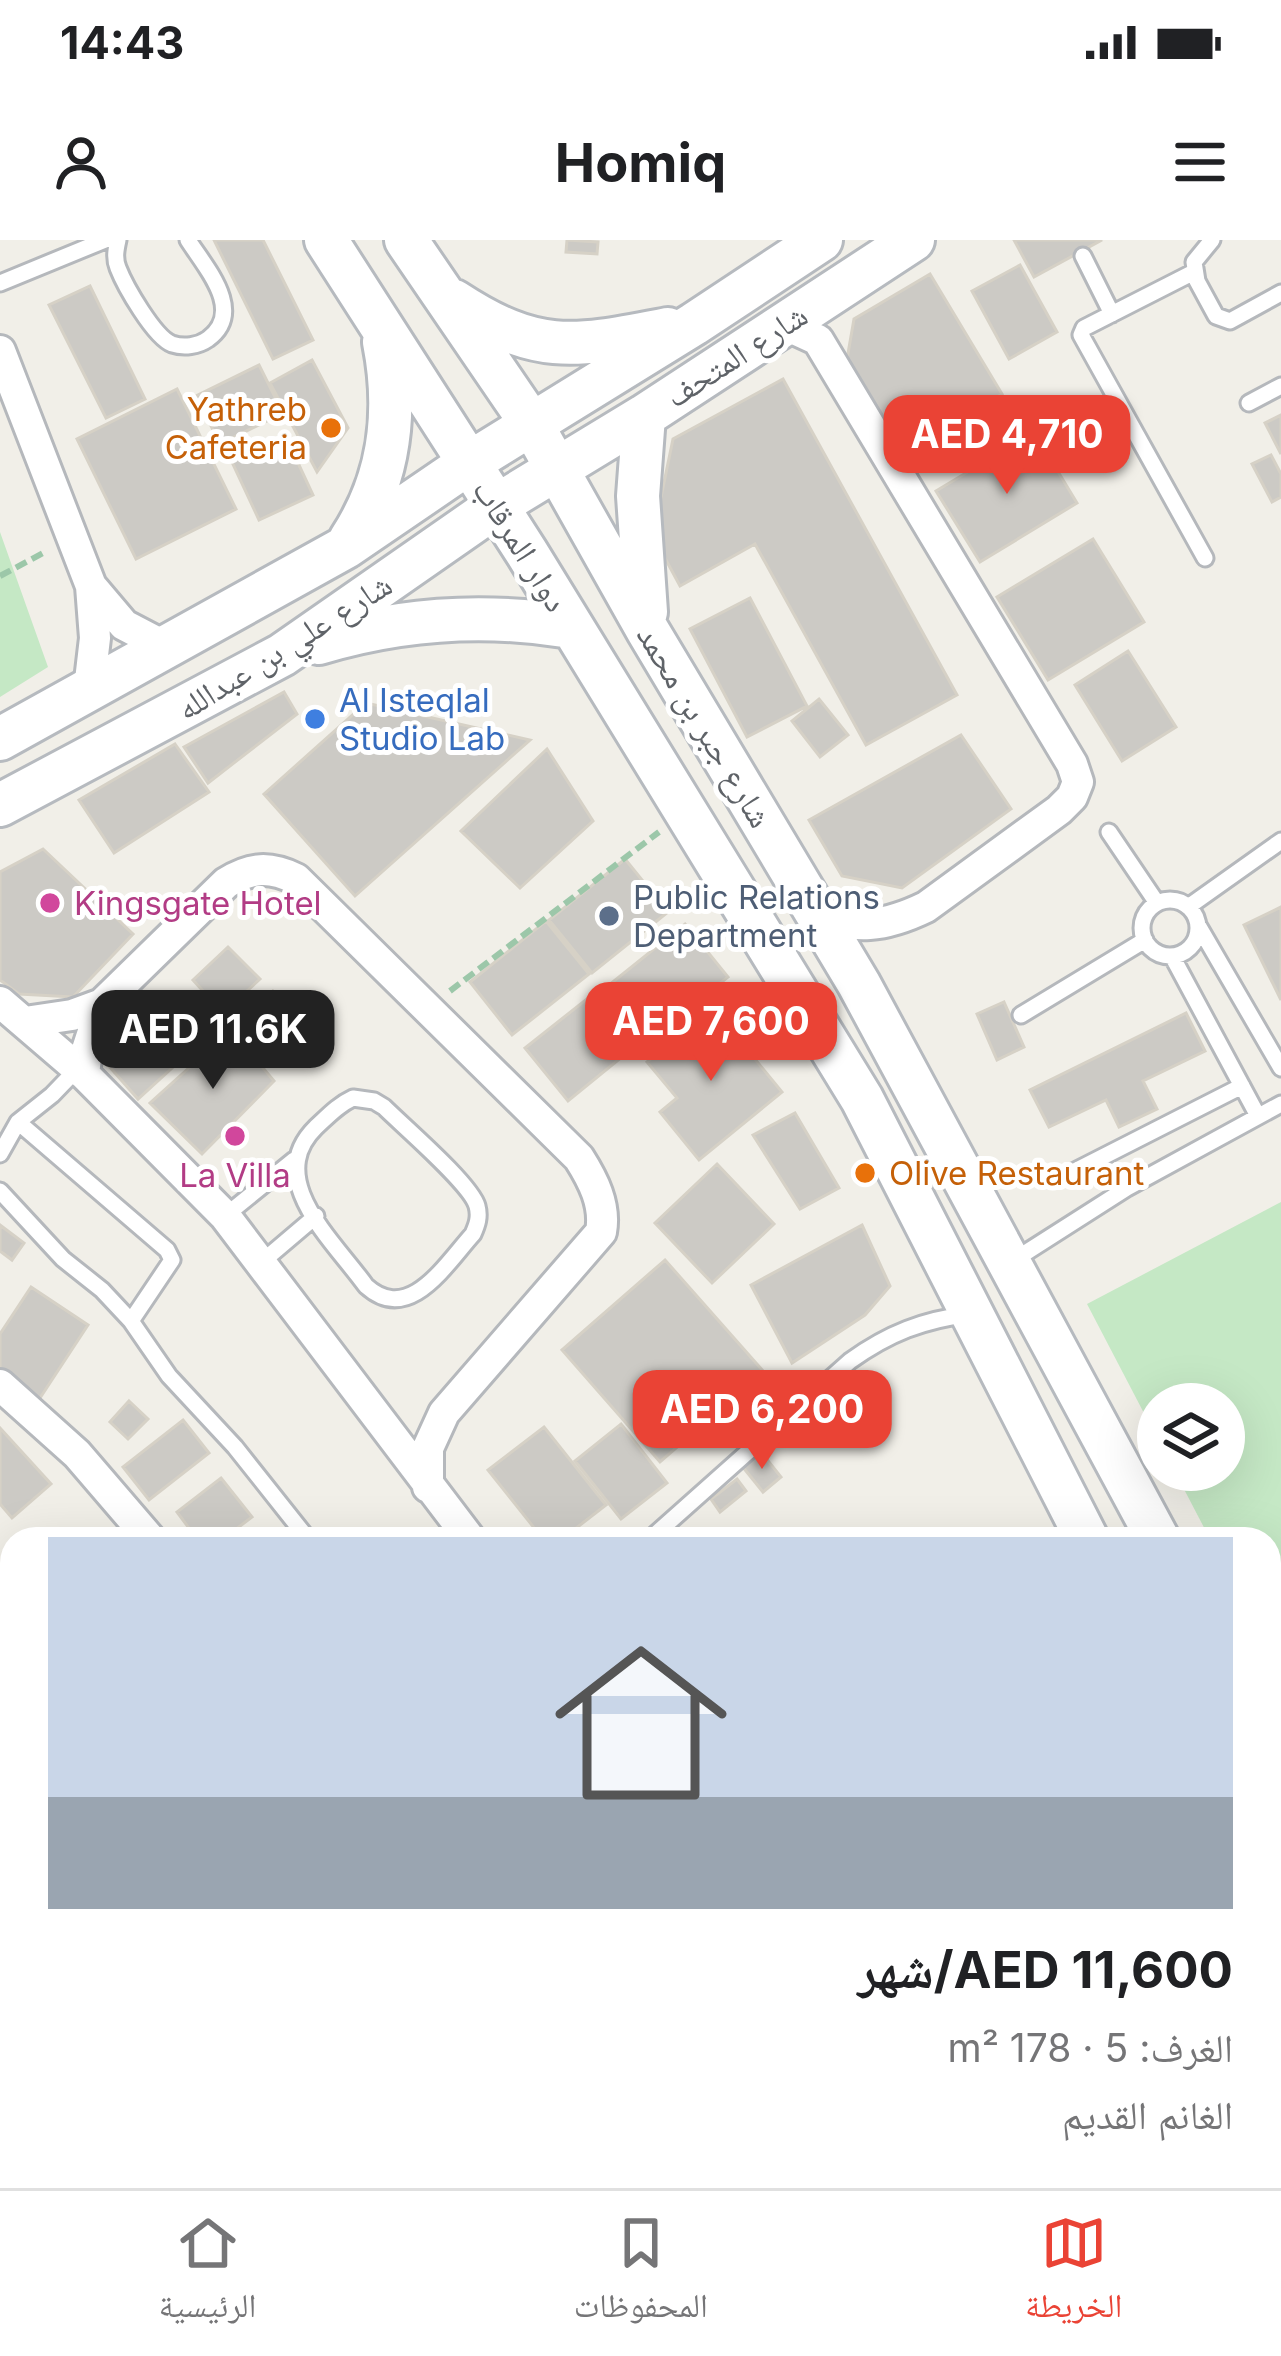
<!DOCTYPE html>
<html lang="ar">
<head>
<meta charset="utf-8">
<style>
	:root { --surface:#fff; --page:#f2f2f2; --text:#202124; --muted:#757577; --line:#e0e0e0; --accent:#ea4335 }
	body { margin:0; font-family:Inter,"Noto Naskh Arabic",sans-serif; background:var(--page); color:var(--text); direction:rtl; height:100vh; display:flex; flex-direction:column; font-size:45px; white-space:nowrap }
	* { box-sizing:border-box; margin:0 }
	p { font-size:39px; color:var(--muted) }
	.icon { flex:none; width:66px; height:66px; fill:none; stroke:currentColor; stroke-width:2; stroke-linecap:round; stroke-linejoin:round }
	.map { position:relative; flex:1; overflow:hidden; direction:ltr }
	.sheet { position:absolute; left:0px; top:1287px; width:1281px; height:663px; display:flex; flex-direction:column; background:var(--surface); border-radius:36px 36px 0 0; box-shadow:0 12px 48px #0002; direction:rtl }
	.sheet>* { flex:none }
	.tools { position:absolute; left:1137px; top:1143px; display:grid; gap:24px }
	.tools a { display:grid; place-items:center; width:108px; height:108px; border-radius:50%; background:var(--surface); box-shadow:0 12px 48px #0002; font-size:60px }
	.price { position:absolute; translate:-50% -102px; padding:0 27px; border-radius:24px; background:var(--accent); color:#fff; font-size:39px; line-height:78px; filter:drop-shadow(0 3px 6px #0008) }
	.price::after { content:''; position:absolute; left:50%; top:72px; width:36px; height:27px; margin-left:-18px; background:inherit; clip-path:polygon(0 0,100% 0,50% 100%) }
	.price.active { background:#222; color:#fff }
	ul { padding:0; list-style:none }
	li { display:grid; align-content:center; gap:24px; height:636px; padding:0 48px }
	li span { display:grid; place-items:center; height:372px; border-radius:0px; color:#555 }
	li>.icon { margin-inline-start:auto }
	span .icon { width:216px; height:216px; fill:#fffc; stroke-width:1 }
	li b { font-size:51px }
	.status { display:flex; justify-content:space-between; align-items:center; height:84px; padding:0 60px; background:var(--surface); direction:ltr }
	.status svg { height:33px; fill:currentColor }
	header { display:flex; justify-content:space-between; align-items:center; height:156px; padding:0 48px; background:var(--surface); font-size:54px; font-weight:700 }
	.tab-bar { display:flex; justify-content:space-around; align-items:center; height:168px; border-top:3px solid var(--line); background:var(--surface); font-size:33px; color:var(--muted) }
	.tab-bar a { display:grid; justify-items:center; gap:6px }
	.tab-bar .active { color:var(--accent) }
	.map>svg:first-child { display:block }
</style>
</head>
<body>
<div class="status"><b>14:43</b><svg viewBox="0 0 49 12"><path d="M0 12V9h3v3zM5 12V6h3v6zM10 12V3h3v9zM15 12V0h3v12zM26 1h20v11H26zM47 4h2v5h-2z"/></svg></div>
<header><svg class="icon" aria-label="menu" viewBox="0 0 24 24"><path d="M4 6h16M4 12h16M4 18h16"/></svg>Homiq<svg class="icon" aria-label="person" viewBox="0 0 24 24"><circle cx="12" cy="8" r="4"/><path d="M4 21q1-7 8-7t8 7"/></svg></header>
<div class="map">
<svg width="1281" height="1948" viewBox="0 0 1281 1948">
	<rect width="100%" height="100%" fill="#f1efe8"/>
	<path fill="#c5e8c5" d="M0 292 48 427 0 457Z
		M1281 962V1387L1269 1393V1299H1210L1174 1230H1224V1164H1158V1200L1087 1064Z
		M1281 1845V1948H1039L1062 1938H1269V1850Z"/>
	<path fill="#cccac5" stroke="#d6d1c6" stroke-width="3" d="M214 0H263L313 100 273 119Z
		M567 0 598 2 597 14 566 12Z
		M1014 0H1102L1034 37Z
		M1020 25 1057 92 1009 119 972 51Z
		M930 34 1002 154 899 215 846 125 854 79Z
		M90 46 145 159 106 178 49 65Z
		M312 120 348 188 317 232 270 143Z
		M259 125 283 173 220 204 196 156Z
		M783 139 957 455 866 505 755 304 680 346 653 296 673 199Z
		M177 149 236 269 136 319 77 199Z
		M1281 175V214L1265 183Z
		M1034 192 1077 263 980 322 936 251Z
		M285 195 313 255 259 280 231 220Z
		M1271 215 1281 234V257L1272 262 1252 224Z
		M1093 299 1144 382 1048 440 997 357Z
		M750 358 807 466 747 497 690 389Z
		M1128 411 1176 487 1122 521 1075 445Z
		M284 452 297 474 208 543 184 507Z
		M819 459 848 495 820 517 792 481Z
		M366 463 530 500 355 656 264 554Z
		M961 495 1011 569 902 648 842 636 809 580Z
		M175 504 209 552 114 613 79 560Z
		M547 509 593 581 520 648 461 591Z
		M43 609 133 694 73 757 19 754 0 740V632Z
		M625 619 668 672 592 733 549 680Z
		M1281 667V760L1244 685Z
		M546 681 589 734 512 795 470 742Z
		M685 684 728 737 652 798 609 745Z
		M228 707 260 739 223 773 193 740Z
		M602 747 644 799 568 861 525 808Z
		M273 751 316 789 283 825 241 787Z
		M186 753 217 787 138 859 106 823Z
		M1004 762 1024 807 997 820 977 774Z
		M713 768 782 852 699 920 660 872 677 858 647 822Z
		M1186 773 1205 811 1143 841 1157 869 1119 887 1106 860 1049 887 1030 850Z
		M231 790 274 841 202 914 150 863Z
		M795 873 839 948 800 969 753 895Z
		M717 924 774 984 712 1043 655 983Z
		M0 985 24 1003 12 1020 0 1011Z
		M862 985 890 1046 865 1075 792 1123 751 1045Z
		M665 1020 764 1132 660 1222 562 1110Z
		M31 1047 88 1085 40 1158 0 1132V1094Z
		M129 1161 148 1179 128 1199 110 1182Z
		M183 1180 209 1213 149 1260 123 1227Z
		M621 1184 667 1243 621 1279 575 1221Z
		M544 1187 606 1265 562 1299H543L488 1230Z
		M0 1188 51 1244 12 1278 0 1264Z
		M761 1212 781 1237 763 1252 742 1226Z
		M221 1238 252 1277 223 1299H197L177 1272Z
		M737 1239 746 1251 720 1272 711 1259Z
		M12 1407V1627L0 1611V1416Z
		M4 1919 12 1927V1938H22L30 1948H0V1922Z
		M157 1938H204L195 1948H168Z
		M219 1938H332L323 1948H210Z"/>
	<g fill="none" stroke-linecap="round" stroke-linejoin="round">
		<defs>
			<path id="lane" d="M118 0C116 9 114 18 118 28 125 46 154 97 172 104 184 108 198 106 208 99 246 71 205 27 188 0
				M1212 0 1194 22 1197 41 1216 76 1230 81 1281 53
				M1083 16 1112 74
				M1194 32 1084 88 1081 95 1205 318
				M0 43 105 0
				M1249 163 1281 146
				M1109 592 1157 663
				M1142 688a28 28 0 1 1 56 0a28 28 0 1 1-56 0Z
				M1188 667 1281 601
				M1198 685 1281 828
				M1172 716 1258 876
				M1021 775 1145 700
				M353 858 374 861 384 867C403 886 471 944 477 966 480 977 477 985 473 994 445 1025 409 1085 366 1046 333 1000 263 939 316 887 328 876 338 865 353 858Z
				M18 882 167 1010 172 1020 131 1081
				M0 914 18 882 52 855 78 828
				M1069 934 1242 846
				M0 951 63 1019 102 1050 131 1081 169 1136 235 1207 308 1299
				M225 976 294 920
				M263 1021 316 976
				M1011 1022 1127 948 1281 864
				M650 1299 850 1121C889 1093 923 1080 970 1074
				M0 1338 12 1339
				M734 1938 736 1948
				M911 1948 934 1938"/>
			<path id="street" d="M777 88H792L818 100 1072 524 1078 542 1072 557 1059 570 926 667C889 685 850 694 814 668
				M0 111 91 346 124 385 168 408
				M89 449 95 398 91 346
				M0 762 84 834 225 976 470 1299
				M25 782 72 775 102 764 226 643C251 627 270 626 296 639L579 918C593 940 606 965 601 992L444 1173 428 1208V1247
				M84 834 87 810 102 764
				M0 1145 77 1214 150 1299
				M1269 1447 1281 1446
				M0 1648 12 1658
				M0 1825 12 1814
				M604 1938 610 1948
				M433 1948 445 1938"/>
			<path id="secondary" d="M326 0 527 313 862 859 1087 1299
				M406 0 531 183 648 391 859 744 1158 1299
				M454 61C538 116 574 107 668 89
				M644 176 638 256 646 372
				M350 300C390 239 398 173 384 102
				M319 403C402 378 487 373 572 387
				M0 499 346 307 469 223 694 84 821 0
				M0 565 282 415 496 266 644 176 913 0
				M1269 1546 1281 1576
				M1269 1694 1281 1723"/>
		</defs>
		<use href="#lane" stroke="#b5b8bc" stroke-width="21"/>
		<use href="#street" stroke="#b5b8bc" stroke-width="36"/>
		<use href="#secondary" stroke="#b6babf" stroke-width="48"/>
		<path stroke="#9cc7a9" stroke-width="6" stroke-dasharray="12 6" stroke-linecap="butt" d="M0 336 45 312
			M450 751 659 592
			M1110 1938 1150 1948
			M1069 1948 1071 1938"/>
		<use href="#lane" stroke="#fff" stroke-width="15"/>
		<use href="#street" stroke="#fff" stroke-width="30"/>
		<use href="#secondary" stroke="#fff" stroke-width="42"/>
	</g>
	<g fill="#e8710a" stroke="#fff" stroke-width="4.5">
		<circle cx="331" cy="188" r="12"/>
		<circle cx="865" cy="933" r="12"/>
	</g>
	<circle fill="#3f7fe0" stroke="#fff" stroke-width="4.5" cx="315" cy="479" r="12"/>
	<g fill="#d1479c" stroke="#fff" stroke-width="4.5">
		<circle cx="50" cy="663" r="12"/>
		<circle cx="235" cy="896" r="12"/>
	</g>
	<circle fill="#5c6f8a" stroke="#fff" stroke-width="4.5" cx="609" cy="676" r="12"/>
	<g text-anchor="middle" stroke-width="10" stroke-linejoin="round" paint-order="stroke">
		<g font-size="33" fill="#5f6368" stroke="#fff">
			<text transform="translate(736 115) rotate(-33)" y="12">شارع المتحف</text>
			<text transform="translate(521 305) rotate(58)" y="12">دوار المرقاب</text>
			<text transform="translate(284 406) rotate(-32)" y="12">شارع علي بن عبدالله</text>
			<text transform="translate(705 486) rotate(59)" y="12">شارع جبر بن محمد</text>
		</g>
		<g font-size="33" fill="#c56008" stroke="#fff" text-anchor="end">
			<text x="307" y="181">Yathreb<tspan x="307" dy="38">Cafeteria</tspan></text>
			<text x="889" y="945" text-anchor="start">Olive Restaurant</text>
		</g>
		<g font-size="33" fill="#366cbe" stroke="#fff" text-anchor="start">
			<text x="339" y="472">Al Isteqlal<tspan x="339" dy="38">Studio Lab</tspan></text>
		</g>
		<g font-size="33" fill="#4e5e75" stroke="#fff" text-anchor="start">
			<text x="633" y="669">Public Relations<tspan x="633" dy="38">Department</tspan></text>
		</g>
		<g font-size="33" fill="#b23c85" stroke="#fff" text-anchor="start">
			<text x="74" y="675">Kingsgate Hotel</text>
			<text x="235" y="947" text-anchor="middle">La Villa</text>
		</g>
	</g>
</svg>
<div class="tools">
<a><svg class="icon" aria-label="layers" viewBox="0 0 24 24"><path d="M12 4l9 5-9 5-9-5zM3 14l9 5 9-5"/></svg></a>
</div>
<b class="price" style="left:1007px;top:257px">AED 4,710</b>
<b class="price" style="left:711px;top:844px">AED 7,600</b>
<b class="price active" style="left:213px;top:852px">AED 11.6K</b>
<b class="price" style="left:762px;top:1232px">AED 6,200</b>
<section class="sheet">
<ul>
<li><span style="background:linear-gradient(#c9d6e8 70%,#9aa5b1 0)"><svg class="icon" aria-label="home" viewBox="0 0 24 24"><path d="M3 11l9-7 9 7M6 9v11h12V9"/></svg></span><div><b>AED 11,600/شهر</b><p>الغرف: 5 · 178 m²</p><p>الغانم القديم</p></div></li>
</ul>
</section>
</div>
<nav class="tab-bar">
<a class="active"><svg class="icon" aria-label="map" viewBox="0 0 24 24"><path d="M3 6l6-2 6 2 6-2v14l-6 2-6-2-6 2zM9 4v14M15 6v14"/></svg>الخريطة</a>
<a><svg class="icon" aria-label="saved" viewBox="0 0 24 24"><path d="M7 4h10v16l-5-4-5 4z"/></svg>المحفوظات</a>
<a><svg class="icon" aria-label="home" viewBox="0 0 24 24"><path d="M3 11l9-7 9 7M6 9v11h12V9"/></svg>الرئيسية</a>
</nav>
</body>
</html>
